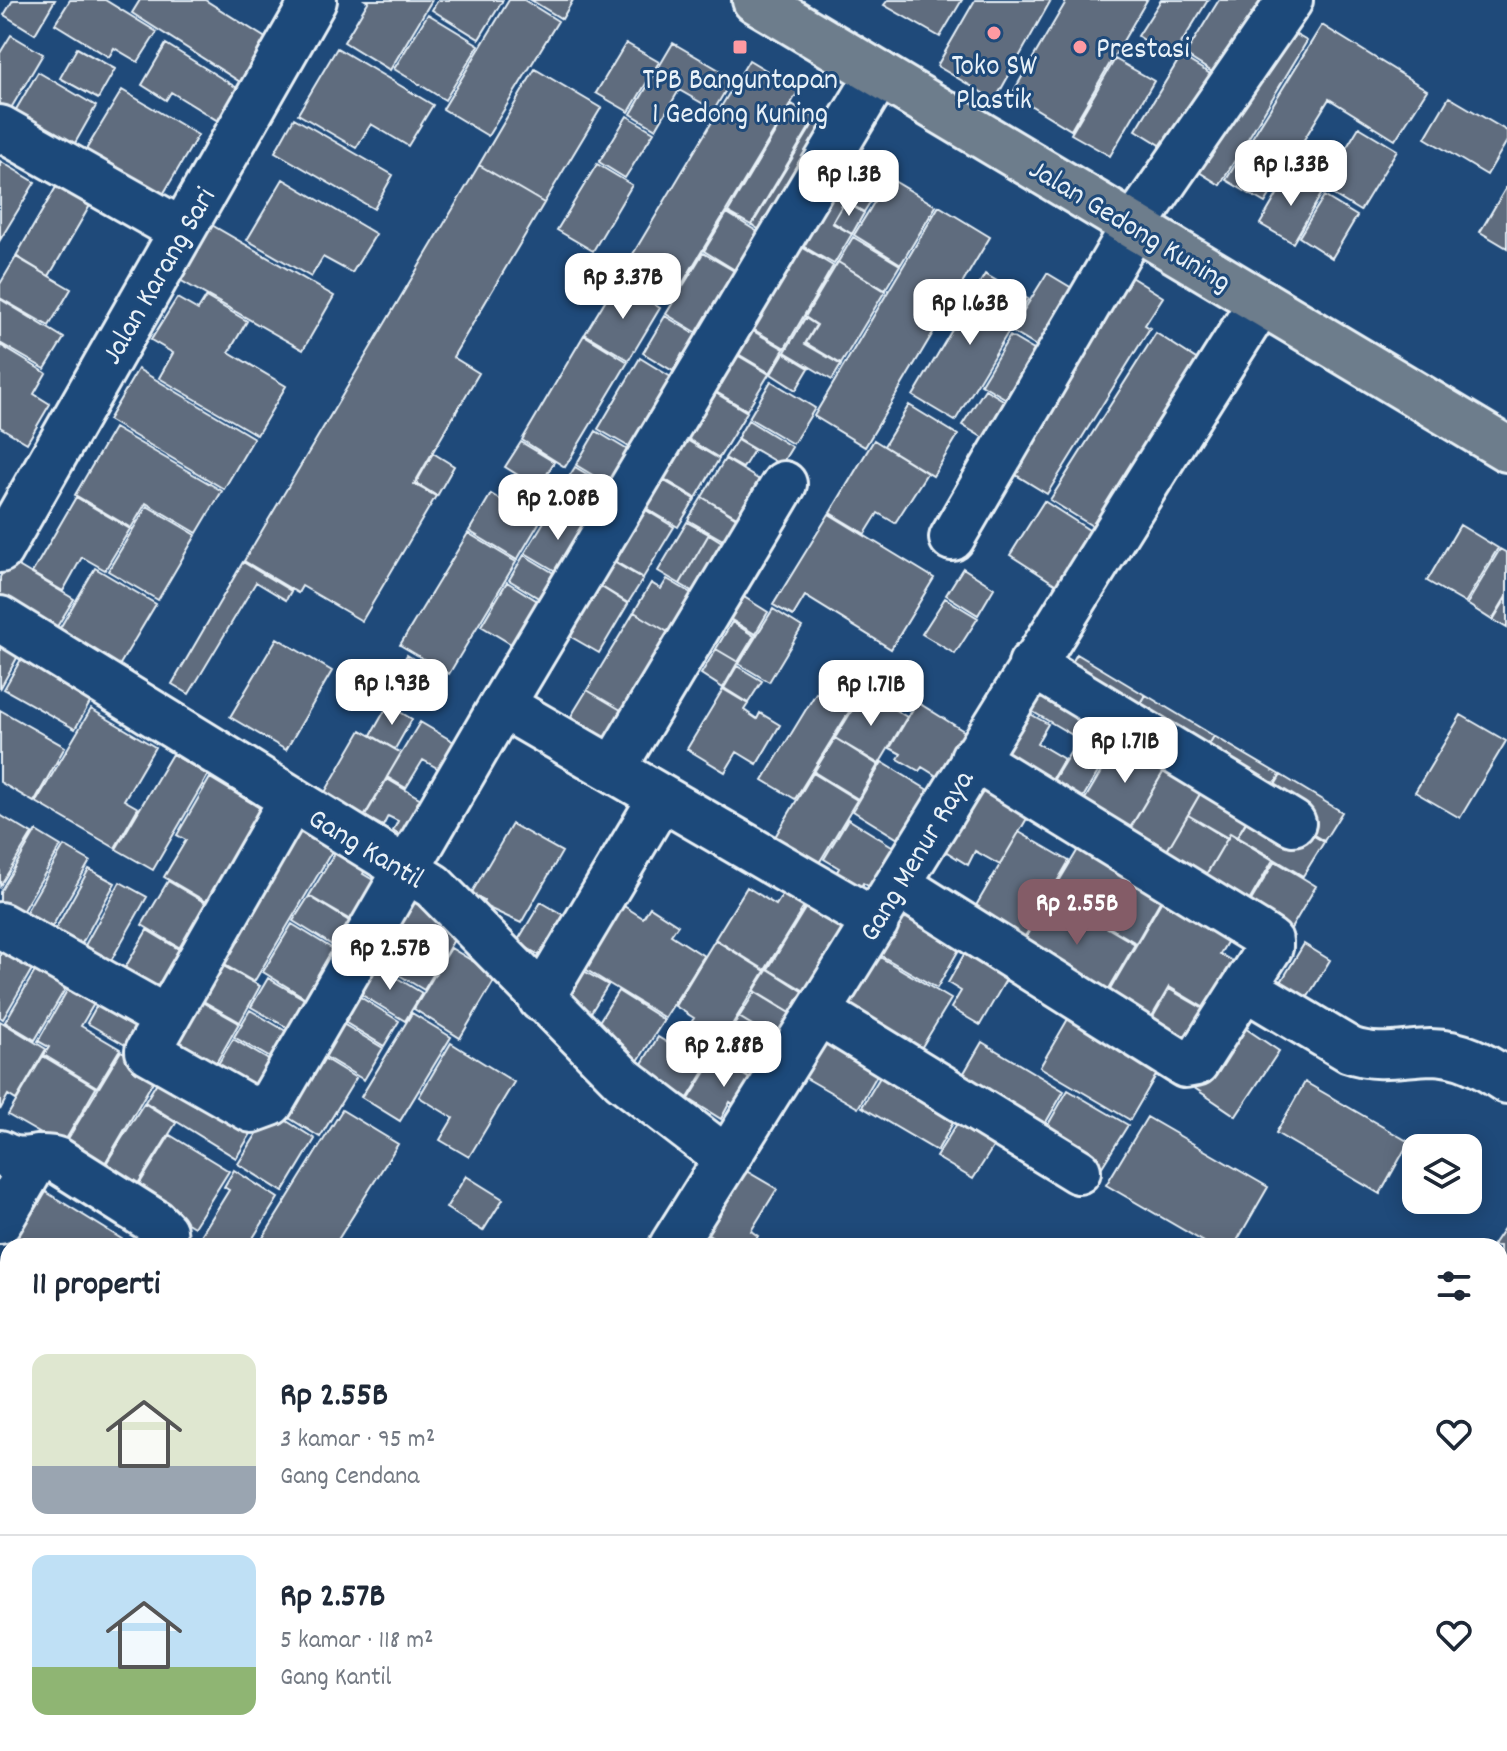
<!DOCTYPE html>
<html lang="id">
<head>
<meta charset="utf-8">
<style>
	:root { --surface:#fff; --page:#f6f6f7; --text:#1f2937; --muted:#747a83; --line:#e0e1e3; --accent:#845c67 }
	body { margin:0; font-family:Dekko,sans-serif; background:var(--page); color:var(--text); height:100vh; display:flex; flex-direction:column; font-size:30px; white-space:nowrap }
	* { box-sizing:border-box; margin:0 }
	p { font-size:26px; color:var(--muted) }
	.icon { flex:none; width:44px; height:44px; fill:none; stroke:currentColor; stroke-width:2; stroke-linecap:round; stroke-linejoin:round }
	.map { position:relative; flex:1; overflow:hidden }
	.drawer { position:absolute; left:0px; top:1238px; width:1508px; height:514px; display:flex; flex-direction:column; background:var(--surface); border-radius:24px 24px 0 0; box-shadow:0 4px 20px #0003 }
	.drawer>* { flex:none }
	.buttons { position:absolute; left:1402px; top:1134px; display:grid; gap:16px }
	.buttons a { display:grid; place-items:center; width:80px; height:80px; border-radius:16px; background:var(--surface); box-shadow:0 4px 20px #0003; font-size:40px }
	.price { position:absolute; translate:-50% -68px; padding:0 18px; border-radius:16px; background:#fff; color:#222; font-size:26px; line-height:52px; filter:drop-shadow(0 2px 4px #0008) }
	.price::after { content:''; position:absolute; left:50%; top:48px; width:24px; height:18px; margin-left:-12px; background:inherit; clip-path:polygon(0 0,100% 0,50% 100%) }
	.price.selected { background:var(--accent); color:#fff }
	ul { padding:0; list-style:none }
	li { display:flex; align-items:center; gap:24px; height:200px; padding:0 32px }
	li+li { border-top:2px solid var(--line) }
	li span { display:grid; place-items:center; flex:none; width:224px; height:160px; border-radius:16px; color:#555 }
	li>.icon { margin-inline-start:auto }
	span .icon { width:96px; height:96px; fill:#fffc; stroke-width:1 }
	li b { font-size:34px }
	h2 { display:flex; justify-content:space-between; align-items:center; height:96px; padding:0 32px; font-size:34px }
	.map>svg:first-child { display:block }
</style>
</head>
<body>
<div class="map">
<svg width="1507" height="1751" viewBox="0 0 1507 1751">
	<rect width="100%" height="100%" fill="#1f4a7a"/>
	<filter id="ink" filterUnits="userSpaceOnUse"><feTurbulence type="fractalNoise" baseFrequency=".0125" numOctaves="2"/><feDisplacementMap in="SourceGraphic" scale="16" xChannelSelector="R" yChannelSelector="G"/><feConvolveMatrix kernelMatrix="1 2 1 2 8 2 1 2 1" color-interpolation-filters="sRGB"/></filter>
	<g filter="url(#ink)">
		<path fill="#5e6c7e" stroke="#e8f1f8" stroke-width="2" d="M13 0H55L35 34 4 15Z
			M70 0H105L157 32 138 62 114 48 109 57 55 24Z
			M140 0H205L272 42 245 85 132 13Z
			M365 0H432L390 70 344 42 368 2Z
			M438 0H503L479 39 432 10Z
			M509 0H524L558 21 488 136 443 109Z
			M531 0H573L562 19Z
			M888 0H962L940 37 884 5Z
			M975 0H1051L995 100 937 66Z
			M1067 0H1147L1071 130 1012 94Z
			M1161 0H1208L1172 58 1138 36Z
			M1219 0H1274L1225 80 1185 55Z
			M428 14 479 45 445 100 394 69Z
			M1279 25 1307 41 1220 185 1191 167Z
			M1322 25 1427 90 1395 140 1329 99 1265 203 1226 180Z
			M11 35 43 54 7 115 0 111V53Z
			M626 43 659 62 629 112 596 93Z
			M673 43 733 78 714 110 679 90 656 129 631 114Z
			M166 44 242 91 223 124 171 92 166 100 142 85Z
			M77 48 115 69 98 99 60 78Z
			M337 48 433 105 408 146 371 124 356 148 298 114Z
			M1181 56 1225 83 1180 157 1136 130Z
			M1115 59 1154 81 1110 156 1071 134Z
			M749 60 799 90 673 299 624 269Z
			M535 69 601 108 544 203 479 165Z
			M38 72 96 106 70 152 11 118Z
			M122 90 198 135 161 198 84 153Z
			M1449 97 1507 131V141L1487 175 1425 138Z
			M792 104 815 118 751 225 728 212Z
			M627 116 654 132 625 178 599 162Z
			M294 118 393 175 374 209 275 152Z
			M816 119 837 132 772 238 752 225Z
			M1359 127 1397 150 1360 211 1322 188Z
			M840 148 887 175 864 212 818 184Z
			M0 161 35 182 0 240Z
			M597 164 632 185 593 251 557 230Z
			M479 165 544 203 453 357 479 373 414 484 436 496 362 621 302 586 298 593 244 561Z
			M1289 174 1322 193 1293 243 1260 224Z
			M889 178 936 206 901 264 854 235Z
			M283 179 376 234 352 273 323 257 311 277 247 240Z
			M59 182 92 202 49 276 16 256Z
			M817 186 844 202 832 223 852 234 834 264 787 237Z
			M1507 186V248L1480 232Z
			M1324 196 1357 216 1332 258 1299 237Z
			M845 202 864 213 852 234 833 222Z
			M939 206 990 237 865 447 814 416Z
			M727 213 771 240 748 278 704 251Z
			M210 224 334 296 303 350 178 279Z
			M853 237 900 265 885 290 838 262Z
			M800 246 833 266 785 348 751 328Z
			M703 253 748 279 711 341 666 314Z
			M16 257 71 289 49 326 0 298V284Z
			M838 262 885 291 841 364 806 343 817 325 805 317Z
			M1118 269 1163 297 1145 325 1150 328 1047 494 998 464Z
			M1047 273 1082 294 1048 353 1011 331Z
			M985 274 1028 299 955 421 913 396Z
			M617 281 660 308 629 360 585 334Z
			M206 297 247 321 229 352 286 386 257 435 159 378 173 353 151 340 177 298 198 310Z
			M0 299 64 338 45 369 0 343Z
			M665 316 710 343 698 363 682 354 673 371 643 353Z
			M805 318 816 325 805 344 841 365 832 380 785 352Z
			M736 321 784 349 770 373 723 345Z
			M1156 333 1207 366 1102 532 1050 500Z
			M584 335 628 362 565 467 522 440Z
			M1010 336 1044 356 1015 404 981 384Z
			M0 345 46 373 34 394 50 404 27 443 0 427Z
			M722 346 769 374 747 410 699 382Z
			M784 353 809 368 796 390 771 374Z
			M640 358 684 385 643 455 598 429Z
			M138 369 254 438 224 489 108 420Z
			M771 381 815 408 793 444 749 418Z
			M699 383 747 412 719 458 672 429Z
			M985 389 1018 409 995 445 962 425Z
			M909 405 958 435 933 476 884 446Z
			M748 420 792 447 781 465 737 439Z
			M114 428 222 491 197 533 146 503 131 528 75 495Z
			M596 431 641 458 621 492 576 465Z
			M678 435 719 459 696 498 644 467Z
			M737 440 754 450 743 468 725 458Z
			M874 440 927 473 895 523 878 513 865 534 830 513Z
			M521 442 554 462 539 488 505 467Z
			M433 453 454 466 437 496 416 483Z
			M725 459 771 487 749 524 702 497Z
			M575 467 620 494 599 528 554 501Z
			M644 469 695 499 678 527 627 497Z
			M491 494 539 523 517 560 469 531Z
			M76 497 130 529 105 570 82 557 63 591 32 573Z
			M702 497 748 525 735 547 688 520Z
			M629 500 674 527 643 578 599 552Z
			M1044 501 1103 539 1069 593 1010 555Z
			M147 506 196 535 158 600 108 571Z
			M553 507 592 530 564 576 525 553Z
			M829 514 934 578 891 649 805 596 793 616 773 605Z
			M687 522 709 534 680 584 658 571Z
			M1460 525 1498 548 1465 603 1427 581Z
			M468 533 516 562 449 674 400 645Z
			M709 534 730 547 700 596 680 584Z
			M1500 549 1507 553V595L1492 620 1467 604Z
			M598 553 643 579 628 603 584 576Z
			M524 555 570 583 555 608 509 580Z
			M10 561 74 599 50 638 0 608V577Z
			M243 562 291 591 286 600 256 582 189 694 172 684Z
			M95 568 156 604 113 676 53 640Z
			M963 568 994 588 978 615 946 595Z
			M584 576 628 604 599 653 554 627Z
			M667 579 701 599 678 638 634 612 651 583 661 589Z
			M507 582 539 602 521 650 481 626Z
			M744 597 768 612 755 634 730 619Z
			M1507 597V628L1493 620Z
			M945 598 978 618 955 654 922 634Z
			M773 609 802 627 769 682 739 664Z
			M634 612 678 638 631 716 587 690Z
			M732 622 754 636 738 662 716 649Z
			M0 631 24 645 0 689Z
			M277 638 332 671 286 750 230 717Z
			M28 647 99 687 75 729 4 689Z
			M716 649 738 662 723 688 701 674Z
			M1077 654 1145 695 1127 724 1060 683Z
			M407 655 441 676 424 703 390 683Z
			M737 666 762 681 748 703 724 688Z
			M1042 674 1126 726 1108 756 1023 706Z
			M723 689 748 704 744 710 757 719 760 713 780 725 757 764 737 752 725 772 687 749Z
			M587 690 631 716 607 758 562 731Z
			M864 691 907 717 879 764 835 738Z
			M816 693 849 712 795 799 763 780Z
			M1146 695 1214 736 1197 765 1128 725Z
			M917 702 967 733 940 778 922 767 919 771 898 759 901 754 890 748Z
			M1011 703 1048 724 1037 743 1064 759 1043 794 979 755Z
			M388 705 412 719 395 749 371 735Z
			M91 709 155 747 124 800 138 808 115 848 36 802Z
			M0 710 65 747 34 802 0 782Z
			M1461 715 1506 741 1460 818 1415 792Z
			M420 722 466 749 451 776 423 760 406 788 387 777Z
			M1128 726 1174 754 1121 843 1075 816Z
			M361 730 401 753 357 829 324 794Z
			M1214 736 1280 775 1263 805 1197 765Z
			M835 738 878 765 858 799 814 772Z
			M1078 740 1107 757 1073 814 1043 797Z
			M172 754 208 775 153 870 116 849Z
			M1174 754 1211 775 1158 866 1121 844Z
			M882 762 946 801 916 850 853 811Z
			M987 772 1037 801 1000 865 975 851 968 865 942 849Z
			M813 773 857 800 813 873 769 847Z
			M1211 775 1257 802 1237 837 1230 833 1228 838 1188 815Z
			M1281 775 1342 812 1324 841 1263 805Z
			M210 778 278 819 222 911 164 877 186 840 177 835Z
			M387 779 433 806 407 840 393 831 398 821 388 816 383 826 365 816Z
			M1258 803 1324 842 1303 876 1237 837Z
			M0 815 32 834 0 886Z
			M1188 815 1227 839 1195 893 1156 869Z
			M848 819 905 854 881 893 863 883 859 890 835 875 839 868 824 859Z
			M512 824 562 852 521 923 482 905 484 901 471 894Z
			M296 830 332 851 254 982 206 954Z
			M36 831 61 846 16 922 0 912V892Z
			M1019 832 1069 861 1020 945 970 916Z
			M1230 834 1273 860 1238 920 1195 894Z
			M1086 836 1170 884 1136 943 1052 893Z
			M343 840 372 858 363 874 390 890 366 929 309 896Z
			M64 846 90 861 45 939 19 924Z
			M1275 861 1316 886 1282 944 1240 919Z
			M89 869 115 883 75 956 49 941Z
			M168 881 214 908 187 952 142 925Z
			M120 882 147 897 104 973 78 958Z
			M1171 885 1238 924 1220 954 1250 971 1223 1019 1169 987 1147 1025 1104 1000Z
			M747 887 776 905 786 889 807 902 765 970 715 939Z
			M406 895 461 928 424 990 369 957Z
			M1051 895 1135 944 1103 999 1019 950Z
			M309 896 365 931 350 956 293 921Z
			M611 898 643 918 650 907 678 925 671 935 704 956 665 1018 572 961Z
			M906 898 968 934 937 988 875 952Z
			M541 902 579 924 556 965 517 942Z
			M806 907 851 935 813 996 768 969Z
			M292 924 338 952 309 1000 263 972Z
			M147 930 185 953 156 1002 118 980Z
			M9 939 39 957 3 1019 0 1017V955Z
			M715 940 765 971 708 1064 677 1045 694 1018 675 1006Z
			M972 940 1015 964 980 1025 951 1008 961 991 948 983Z
			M1304 944 1330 960 1307 998 1281 982Z
			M451 948 497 976 460 1038 414 1009Z
			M873 953 951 999 917 1055 840 1009Z
			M44 956 74 974 35 1040 5 1022Z
			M211 959 260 986 240 1022 191 994Z
			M570 963 608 985 585 1022 548 1000Z
			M374 964 422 993 405 1021 357 992Z
			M768 969 812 997 799 1018 754 991Z
			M76 975 102 990 81 1026 120 1049 97 1087 44 1055 49 1047 38 1041Z
			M268 978 318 1007 302 1036 251 1007Z
			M344 987 399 1021 384 1046 328 1012Z
			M1169 989 1212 1014 1189 1053 1146 1029Z
			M105 991 157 1021 139 1053 87 1023Z
			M618 991 664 1020 638 1061 592 1033Z
			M755 992 799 1019 784 1044 739 1017Z
			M186 993 239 1023 208 1077 156 1048Z
			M250 1010 296 1037 281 1064 234 1037Z
			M1072 1012 1162 1065 1130 1120 1040 1067Z
			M412 1013 451 1037 400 1121 361 1097Z
			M739 1017 786 1046 762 1085 716 1056Z
			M333 1018 383 1048 364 1080 314 1050Z
			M1233 1020 1279 1051 1236 1116 1190 1085Z
			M0 1021 46 1049 16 1100 8 1095 0 1110Z
			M828 1024 887 1058 858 1108 799 1074Z
			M658 1037 707 1067 688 1098 640 1067Z
			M233 1039 279 1066 257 1104 211 1076Z
			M982 1042 1064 1091 1039 1134 957 1085Z
			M451 1043 514 1082 469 1157 440 1140 453 1118 419 1097Z
			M121 1051 158 1073 101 1170 63 1147Z
			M312 1051 356 1078 320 1137 276 1110Z
			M43 1056 96 1088 62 1146 8 1115Z
			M715 1057 761 1086 745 1112 730 1102 721 1119 689 1099Z
			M888 1064 962 1107 937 1151 862 1107Z
			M167 1066 258 1122 236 1158 145 1102Z
			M1305 1082 1409 1142 1380 1194 1276 1133Z
			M1068 1090 1128 1125 1100 1170 1042 1135Z
			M144 1103 176 1123 134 1190 102 1170Z
			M342 1110 398 1144 334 1246H269L261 1241Z
			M271 1111 315 1139 283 1192 238 1164Z
			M963 1114 1000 1136 973 1179 936 1157Z
			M1147 1117 1268 1187 1234 1246H1211L1106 1185Z
			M170 1135 229 1171 194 1227 135 1191Z
			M736 1165 777 1189 751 1231 758 1236 752 1246H728L700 1229Z
			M234 1170 278 1198 248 1246H203L197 1242 229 1190 224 1187Z
			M466 1176 503 1199 483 1231 446 1208Z
			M46 1192 133 1246H13L16 1241 7 1235 27 1204 36 1209Z
			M692 1226 724 1246H680Z
			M1505 1227 1507 1323 1500 1333V1246H1492Z
			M1 1451 8 1456 7 1487 0 1483Z
			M8 1504V1550L0 1545V1516Z
			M1500 1645 1507 1649V1709L1500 1705Z
			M0 1716 8 1720V1744H48V1751H0Z
			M1500 1721 1507 1725V1751H1421L1410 1744H1500Z
			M99 1744H172L167 1751H107Z
			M175 1744H263L259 1751H171Z
			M359 1744H390L386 1751H355Z
			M745 1744H818L814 1751H756Z
			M821 1744H909L912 1746 909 1751H817Z
			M1043 1744H1133L1129 1751H1051Z
			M1147 1744H1192L1188 1751H1143Z
			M1217 1744H1271L1267 1751H1212Z"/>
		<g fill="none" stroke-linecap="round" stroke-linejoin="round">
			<defs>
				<path id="minor" d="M0 128 182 231
					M952 538 1134 226 1290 0
					M0 550 314 0
					M0 619 433 886 623 1079 727 1159
					M1031 664 1293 823
					M502 705 876 922
					M613 769 784 484
					M291 801 148 1051 252 1110 271 1103 502 705 879 74
					M899 885 1185 1065 1196 1063 1270 947V941L1258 933 973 758
					M0 925 166 1018
					M1246 988 1350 1050C1378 1060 1402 1053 1431 1052 1460 1052 1483 1065 1507 1081
					M541 999 661 798
					M820 1013 1078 1171
					M0 1153C24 1167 33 1153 57 1160L155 1222 164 1231 166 1246
					M0 1221 37 1158
					M672 1246C870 932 1062 615 1261 302
					M1500 1406 1507 1410
					M1500 1604 1507 1608
					M0 1701 8 1706
					M67 1744 78 1751
					M936 1744 948 1751
					M1338 1744 1350 1751
					M271 1751 275 1744
					M1027 1751 1031 1744"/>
				<path id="major" d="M755 0 1507 449"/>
			</defs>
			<use href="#minor" stroke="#e8f1f8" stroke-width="50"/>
			<use href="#major" stroke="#e8f1f8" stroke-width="50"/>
			<use href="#minor" stroke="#1f4a7a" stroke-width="44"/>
			<use href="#major" stroke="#6d7d8c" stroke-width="44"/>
		</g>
	</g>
	<g fill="#ff9aa2" stroke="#1f4a7a" stroke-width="3">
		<circle cx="994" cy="33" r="8"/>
		<rect x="732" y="39" width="16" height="16" rx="4"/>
		<circle cx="1080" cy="47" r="8"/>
	</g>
	<g text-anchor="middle" stroke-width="6" stroke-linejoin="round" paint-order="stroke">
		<g font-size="30" fill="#e8f1f8" stroke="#1f4a7a">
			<text x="1096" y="57" text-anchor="start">Prestasi</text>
			<text x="994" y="74">Toko SW<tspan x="994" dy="34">Plastik</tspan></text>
			<text x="740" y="88">TPB Banguntapan<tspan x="740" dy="34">1 Gedong Kuning</tspan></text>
		</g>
		<g font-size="30" fill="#e8f1f8" stroke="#1f4a7a">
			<text transform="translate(1131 224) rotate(31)" y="10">Jalan Gedong Kuning</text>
			<text transform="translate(157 275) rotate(-60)" y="10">Jalan Karang Sari</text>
			<text transform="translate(367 847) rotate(31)" y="10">Gang Kantil</text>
			<text transform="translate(915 855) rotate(-59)" y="10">Gang Menur Raya</text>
		</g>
	</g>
</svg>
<div class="buttons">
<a><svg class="icon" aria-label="layers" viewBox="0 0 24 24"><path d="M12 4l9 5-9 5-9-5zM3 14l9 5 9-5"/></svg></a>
</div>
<b class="price" style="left:1291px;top:208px">Rp 1.33B</b>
<b class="price" style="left:849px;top:218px">Rp 1.3B</b>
<b class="price" style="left:623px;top:321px">Rp 3.37B</b>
<b class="price" style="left:970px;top:347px">Rp 1.63B</b>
<b class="price" style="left:558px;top:542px">Rp 2.08B</b>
<b class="price" style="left:392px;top:727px">Rp 1.93B</b>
<b class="price" style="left:871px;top:728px">Rp 1.71B</b>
<b class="price" style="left:1125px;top:785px">Rp 1.71B</b>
<b class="price selected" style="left:1077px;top:947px">Rp 2.55B</b>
<b class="price" style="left:390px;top:992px">Rp 2.57B</b>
<b class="price" style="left:724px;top:1089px">Rp 2.88B</b>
<section class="drawer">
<h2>11 properti<svg class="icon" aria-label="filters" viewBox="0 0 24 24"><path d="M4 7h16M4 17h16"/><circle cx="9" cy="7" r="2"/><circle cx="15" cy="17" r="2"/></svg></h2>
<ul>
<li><span style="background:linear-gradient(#dfe7d0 70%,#9aa5b1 0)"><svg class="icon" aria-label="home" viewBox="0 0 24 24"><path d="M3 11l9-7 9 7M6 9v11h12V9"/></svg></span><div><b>Rp 2.55B</b><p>3 kamar · 95 m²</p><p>Gang Cendana</p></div><svg class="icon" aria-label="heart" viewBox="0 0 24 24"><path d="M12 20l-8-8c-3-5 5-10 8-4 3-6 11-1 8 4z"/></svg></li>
<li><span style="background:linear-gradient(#bfe0f5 70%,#8fb573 0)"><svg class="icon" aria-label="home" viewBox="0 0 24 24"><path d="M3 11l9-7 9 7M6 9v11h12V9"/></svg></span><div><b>Rp 2.57B</b><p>5 kamar · 118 m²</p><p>Gang Kantil</p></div><svg class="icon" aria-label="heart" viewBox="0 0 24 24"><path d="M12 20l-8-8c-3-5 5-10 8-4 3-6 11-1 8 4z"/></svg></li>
</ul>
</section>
</div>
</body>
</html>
